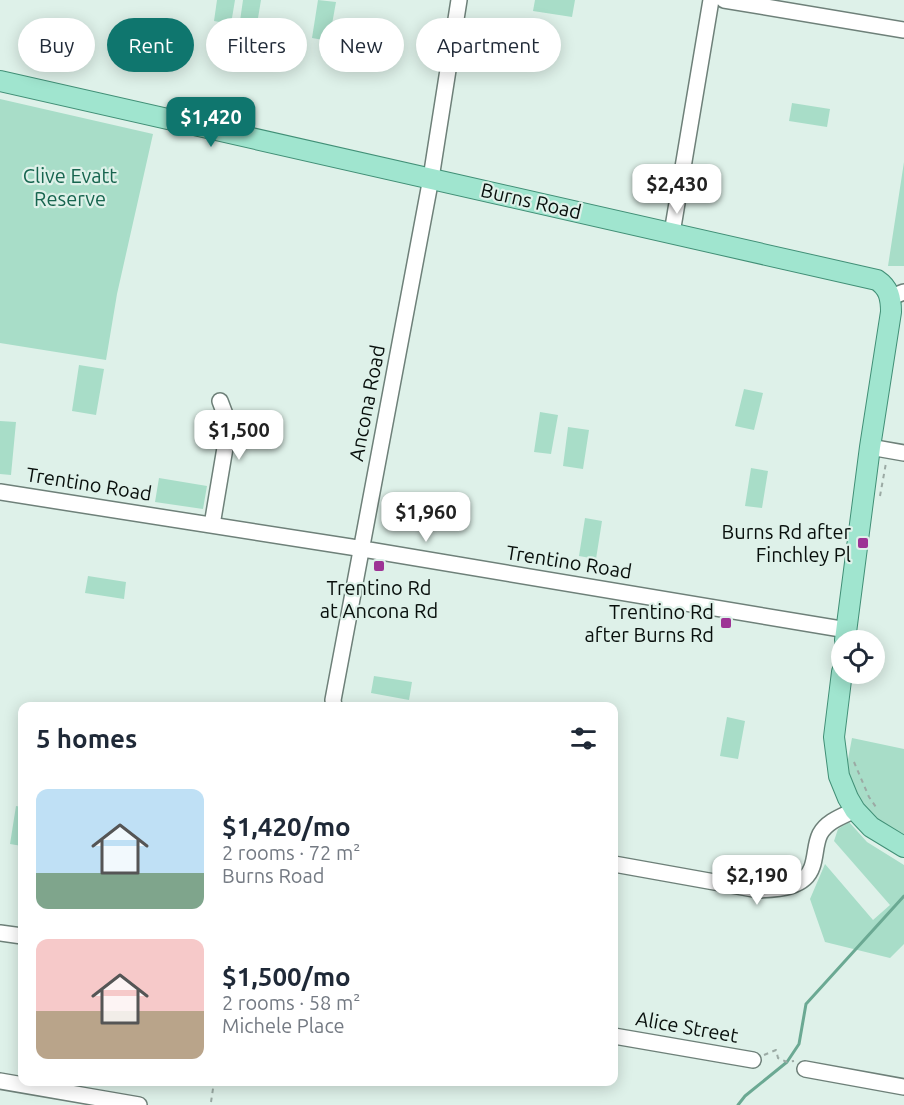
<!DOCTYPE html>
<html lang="en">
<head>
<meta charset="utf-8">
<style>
	:root { --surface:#fff; --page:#f6f6f7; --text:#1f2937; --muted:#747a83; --accent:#0f766e }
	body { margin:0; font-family:Ubuntu,sans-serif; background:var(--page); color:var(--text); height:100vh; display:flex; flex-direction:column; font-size:22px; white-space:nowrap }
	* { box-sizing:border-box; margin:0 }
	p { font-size:20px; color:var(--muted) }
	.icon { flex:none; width:33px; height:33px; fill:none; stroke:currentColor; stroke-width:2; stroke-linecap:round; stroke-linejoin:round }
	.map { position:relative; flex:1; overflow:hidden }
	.drawer { position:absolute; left:18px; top:702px; width:600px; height:384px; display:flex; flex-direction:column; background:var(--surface); border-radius:12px; box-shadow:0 3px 15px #0003 }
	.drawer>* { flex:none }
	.guide { position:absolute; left:18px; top:18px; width:600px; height:54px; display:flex; gap:12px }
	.tools { position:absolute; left:831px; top:630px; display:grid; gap:12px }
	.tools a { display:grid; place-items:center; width:54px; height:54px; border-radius:50%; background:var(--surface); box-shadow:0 3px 15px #0003; font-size:30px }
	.price { position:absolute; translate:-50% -51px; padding:0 14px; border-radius:12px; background:#fff; color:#222; font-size:20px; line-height:39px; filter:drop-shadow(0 2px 3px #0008) }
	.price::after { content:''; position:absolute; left:50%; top:36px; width:18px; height:14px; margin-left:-9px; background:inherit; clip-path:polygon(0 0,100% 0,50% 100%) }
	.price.current { background:var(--accent); color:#fff }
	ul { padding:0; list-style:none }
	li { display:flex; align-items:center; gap:18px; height:150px; padding:0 18px }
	li span { display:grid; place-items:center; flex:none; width:168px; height:120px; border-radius:12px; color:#555 }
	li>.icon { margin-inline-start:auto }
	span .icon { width:72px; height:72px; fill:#fffc; stroke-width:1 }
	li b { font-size:26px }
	h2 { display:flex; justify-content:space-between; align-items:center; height:72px; padding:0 18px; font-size:26px }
	.pill { padding:0 21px; border-radius:27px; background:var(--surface); box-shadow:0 3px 15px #0003; font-size:21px; line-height:54px }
	.pill.current { background:var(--accent); color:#fff }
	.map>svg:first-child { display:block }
</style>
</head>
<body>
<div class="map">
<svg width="904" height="1105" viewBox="0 0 904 1105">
	<rect width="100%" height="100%" fill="#def1e9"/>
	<path fill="#a8ddc8" d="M217 0H235L231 24 214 21Z
		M243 0H261L257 24 240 21Z
		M318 0 336 2 329 41 312 38Z
		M535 0H575L572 17 533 11Z
		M0 99 153 134 117 294 106 360 0 343Z
		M792 103 830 109 827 127 789 121Z
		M904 162V266H888Z
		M79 365 104 369 96 415 72 411Z
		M744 389 763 393 754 430 735 426Z
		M540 412 558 415 551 454 534 452Z
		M0 421 16 422 11 475 0 474Z
		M568 427 589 430 583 469 563 466Z
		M751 468 768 471 762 508 745 506Z
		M159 478 207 486 203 509 155 502Z
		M585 518 602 521 596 559 579 556Z
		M88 576 126 582 124 599 85 593Z
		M374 676 412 682 409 700 371 693Z
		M727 717 745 721 738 759 720 756Z
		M852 738 904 749V840L853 802 845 775Z
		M16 806 22 807V846L10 844Z
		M849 822 867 842 904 865V944L890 958 825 942 810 899 825 864 873 920 890 905 834 841 838 829Z"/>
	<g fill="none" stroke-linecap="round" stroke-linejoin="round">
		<path stroke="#6ba993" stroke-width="3" d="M738 1105 745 1096 787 1062 799 1044 806 1004 904 896"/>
		<defs>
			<path id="minor" d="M724 0 904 30
				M672 233 711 0
				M891 297 904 292
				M870 447 904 453
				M0 492 351 547 847 630
				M212 525 228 430 226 417 220 401
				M334 706 333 700 431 178 459 0
				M614 864 759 890C779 889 805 888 812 867 816 856 815 844 820 834 827 821 843 816 855 810
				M0 933 22 936
				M614 1036 753 1060
				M805 1069 904 1087
				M0 1081 139 1105"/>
			<path id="major" d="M0 81 877 280C889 288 891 298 891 312L870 447 845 640
				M842 672 834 737 839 776 848 798 855 810 871 827 904 847"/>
		</defs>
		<use href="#minor" stroke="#6e8079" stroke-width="18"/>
		<use href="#major" stroke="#418f76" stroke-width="22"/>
		<path stroke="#9baaa4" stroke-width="2" stroke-dasharray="4.5 4.5" stroke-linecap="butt" d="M880 496 886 463
			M854 762 869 797 878 810
			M764 1055 776 1050 778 1058 787 1062 794 1061
			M211 1102 214 1082"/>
		<use href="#minor" stroke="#fff" stroke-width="15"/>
		<use href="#major" stroke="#a0e5cf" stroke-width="20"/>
	</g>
	<g fill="#9d3395" stroke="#def1e9" stroke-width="2">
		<rect x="857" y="537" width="12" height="12" rx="3"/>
		<rect x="373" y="560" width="12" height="12" rx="3"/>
		<rect x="720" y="617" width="12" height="12" rx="3"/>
	</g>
	<g text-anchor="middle" stroke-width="4.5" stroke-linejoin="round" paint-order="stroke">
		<g font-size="20" fill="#17654f" stroke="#def1e9">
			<text x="70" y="183">Clive Evatt<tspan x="70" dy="23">Reserve</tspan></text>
		</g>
		<g font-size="20" fill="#080f0c" stroke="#def1e9">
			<text transform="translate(531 201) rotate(13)" y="7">Burns Road</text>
			<text transform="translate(367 403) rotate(-79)" y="7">Ancona Road</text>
			<text transform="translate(89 484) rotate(9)" y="7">Trentino Road</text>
			<text transform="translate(569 562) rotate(9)" y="7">Trentino Road</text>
			<text transform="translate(687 1027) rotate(10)" y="7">Alice Street</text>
		</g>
		<g font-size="20" fill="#080f0c" stroke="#def1e9" text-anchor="end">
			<text x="851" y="539">Burns Rd after<tspan x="851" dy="23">Finchley Pl</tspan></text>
			<text x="379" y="595" text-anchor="middle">Trentino Rd<tspan x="379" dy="23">at Ancona Rd</tspan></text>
			<text x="714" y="619">Trentino Rd<tspan x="714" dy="23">after Burns Rd</tspan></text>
		</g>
	</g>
</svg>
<div class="tools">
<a><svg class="icon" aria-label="locate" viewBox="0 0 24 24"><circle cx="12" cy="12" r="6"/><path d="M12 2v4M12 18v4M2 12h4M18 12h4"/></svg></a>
</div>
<b class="price current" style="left:211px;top:148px">$1,420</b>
<b class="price" style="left:677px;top:215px">$2,430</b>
<b class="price" style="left:239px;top:461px">$1,500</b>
<b class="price" style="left:426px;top:543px">$1,960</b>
<b class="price" style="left:757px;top:906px">$2,190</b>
<div class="guide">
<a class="pill">Buy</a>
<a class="pill current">Rent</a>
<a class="pill">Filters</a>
<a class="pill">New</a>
<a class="pill">Apartment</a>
</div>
<section class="drawer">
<h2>5 homes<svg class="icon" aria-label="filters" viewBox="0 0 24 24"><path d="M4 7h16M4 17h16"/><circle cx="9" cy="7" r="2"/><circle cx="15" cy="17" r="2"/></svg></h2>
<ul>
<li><span style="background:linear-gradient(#bfe0f5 70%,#7fa58c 0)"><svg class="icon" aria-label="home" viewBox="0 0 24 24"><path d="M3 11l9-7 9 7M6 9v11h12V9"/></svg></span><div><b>$1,420/mo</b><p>2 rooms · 72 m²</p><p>Burns Road</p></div></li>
<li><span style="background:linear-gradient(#f6c9c9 60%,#b9a48a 0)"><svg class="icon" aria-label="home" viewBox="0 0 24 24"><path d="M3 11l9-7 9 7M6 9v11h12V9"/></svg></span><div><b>$1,500/mo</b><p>2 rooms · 58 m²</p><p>Michele Place</p></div></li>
</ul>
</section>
</div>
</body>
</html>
